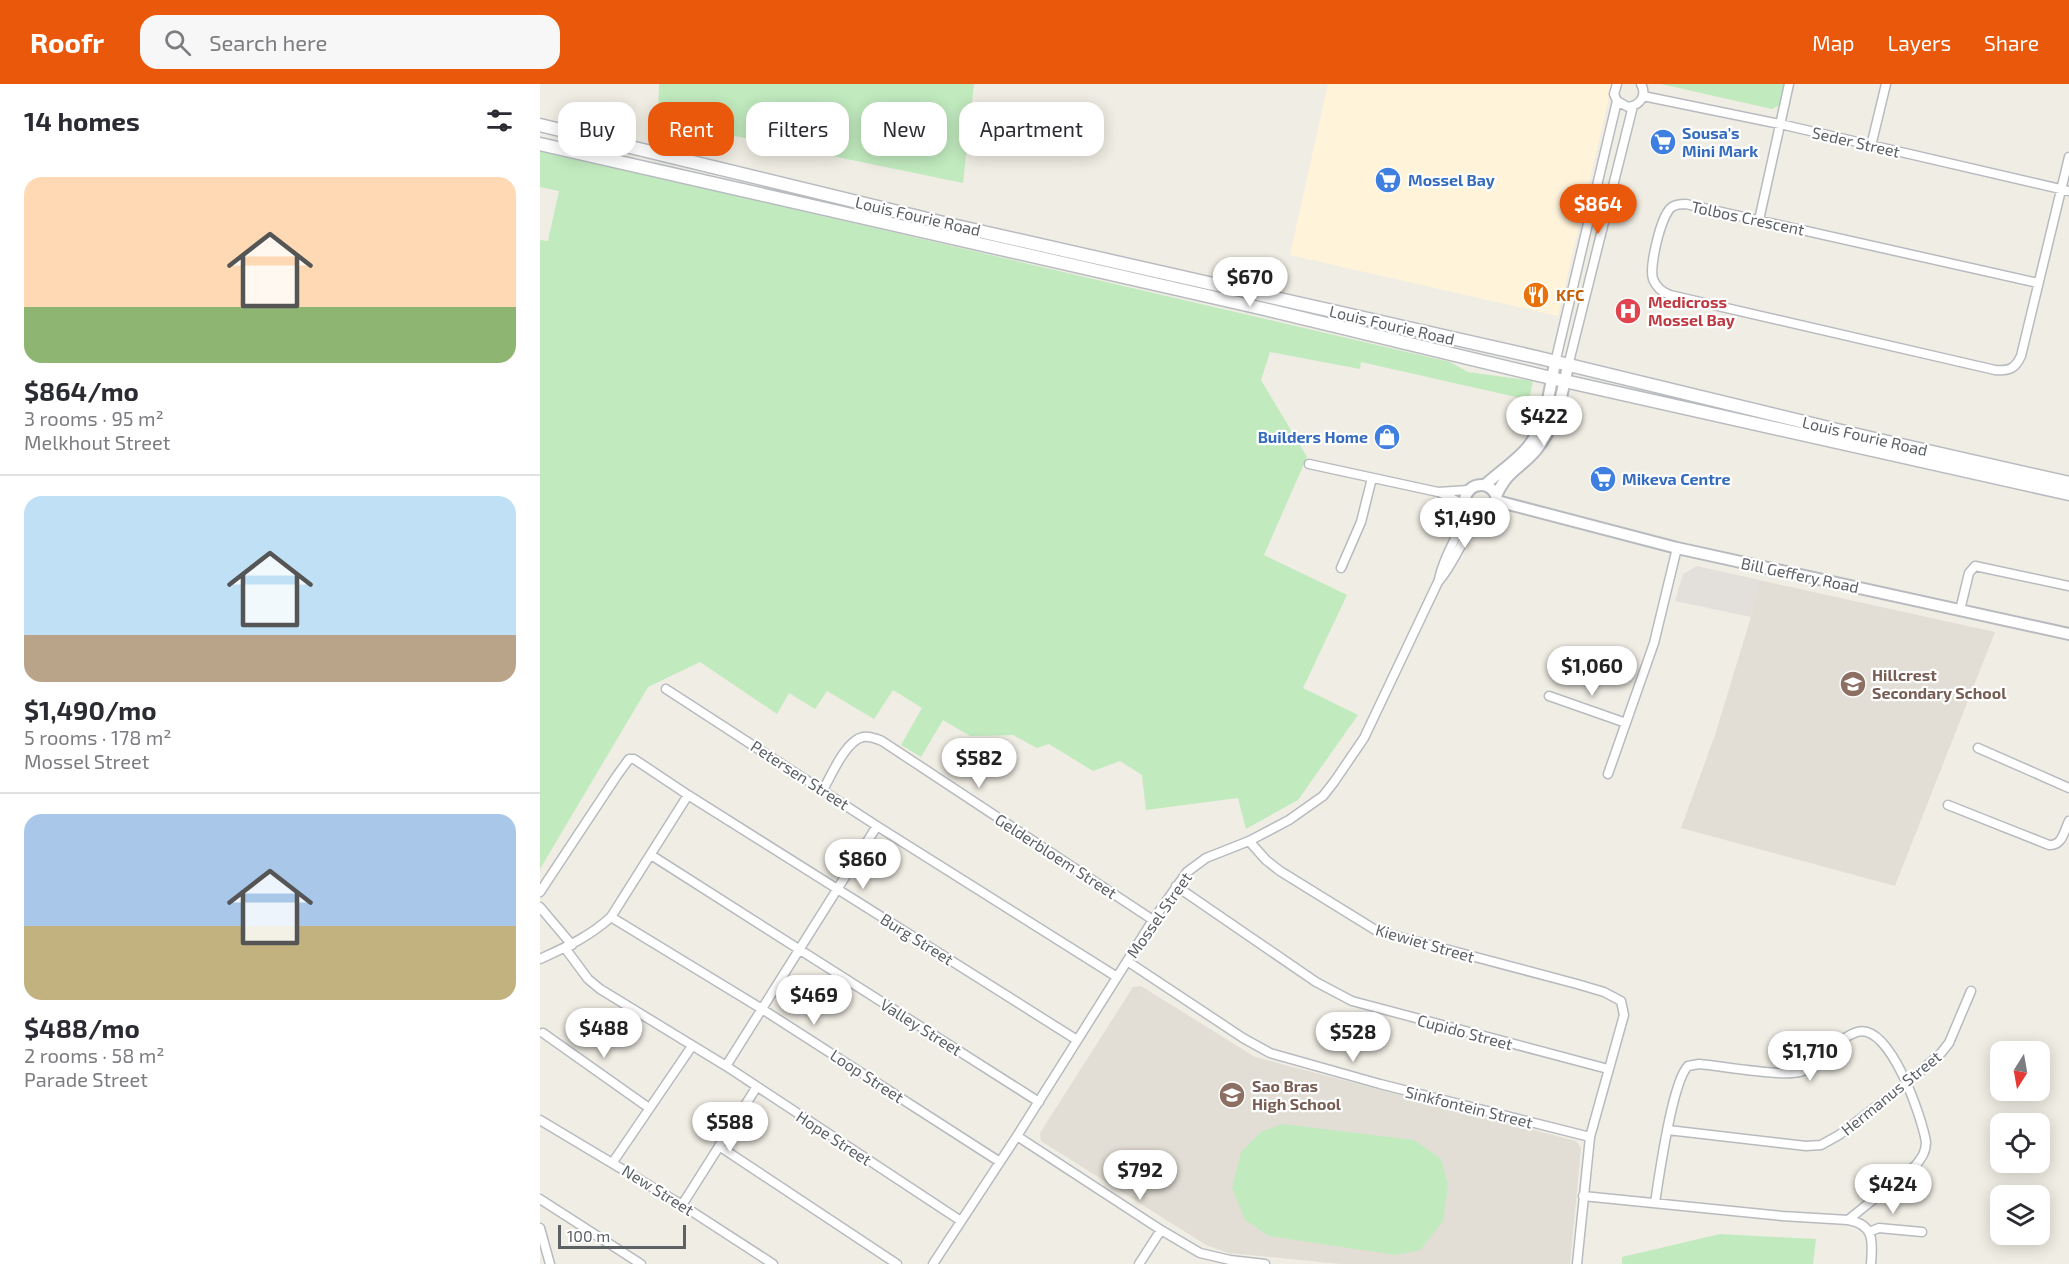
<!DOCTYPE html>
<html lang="en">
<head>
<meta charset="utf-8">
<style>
	:root { --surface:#fff; --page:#f7f7f7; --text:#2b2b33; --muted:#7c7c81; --line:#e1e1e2; --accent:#ea580c }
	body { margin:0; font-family:"Exo 2",sans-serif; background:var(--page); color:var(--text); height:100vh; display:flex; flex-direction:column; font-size:22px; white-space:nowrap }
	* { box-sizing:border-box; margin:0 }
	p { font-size:20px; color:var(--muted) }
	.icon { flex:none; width:33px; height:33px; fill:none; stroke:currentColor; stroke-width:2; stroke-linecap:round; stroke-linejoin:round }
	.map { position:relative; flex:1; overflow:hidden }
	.side { display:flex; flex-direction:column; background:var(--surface); width:540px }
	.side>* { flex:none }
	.guide { position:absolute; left:18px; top:18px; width:570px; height:54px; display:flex; gap:12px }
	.needle { width:39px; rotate:191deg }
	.tools { position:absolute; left:1450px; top:957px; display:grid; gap:12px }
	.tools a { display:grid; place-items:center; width:60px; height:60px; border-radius:12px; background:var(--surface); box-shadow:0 3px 15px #0003; font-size:30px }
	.scale { position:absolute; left:18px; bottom:15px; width:128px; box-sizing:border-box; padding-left:6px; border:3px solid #5c6166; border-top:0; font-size:16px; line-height:21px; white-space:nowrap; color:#5c6166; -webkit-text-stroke:4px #fff; paint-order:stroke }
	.price { position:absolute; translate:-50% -51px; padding:0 14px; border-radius:21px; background:#fff; color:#222; font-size:20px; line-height:39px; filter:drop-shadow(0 2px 3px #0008) }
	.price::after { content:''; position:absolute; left:50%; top:36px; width:18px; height:14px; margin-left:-9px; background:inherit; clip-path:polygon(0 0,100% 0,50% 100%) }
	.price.selected { background:var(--accent); color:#fff }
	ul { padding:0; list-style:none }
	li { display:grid; align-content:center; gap:12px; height:318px; padding:0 24px }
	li+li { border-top:2px solid var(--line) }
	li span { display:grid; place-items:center; height:186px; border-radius:18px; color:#555 }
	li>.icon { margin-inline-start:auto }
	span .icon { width:108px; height:108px; fill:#fffc; stroke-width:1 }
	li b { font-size:26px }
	h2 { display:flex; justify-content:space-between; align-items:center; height:72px; padding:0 24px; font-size:26px }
	.chip { padding:0 21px; border-radius:18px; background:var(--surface); box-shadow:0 3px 15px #0003; font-size:21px; line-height:54px }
	.chip.selected { background:var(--accent); color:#fff }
	header { display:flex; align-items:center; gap:36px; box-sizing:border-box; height:84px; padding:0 30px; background:var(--accent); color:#fff }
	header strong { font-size:28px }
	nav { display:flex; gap:33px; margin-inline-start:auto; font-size:21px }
	.search { width:420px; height:54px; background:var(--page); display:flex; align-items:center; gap:15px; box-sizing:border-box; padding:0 21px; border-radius:18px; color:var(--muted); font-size:22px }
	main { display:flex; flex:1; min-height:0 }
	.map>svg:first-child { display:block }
</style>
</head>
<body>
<header>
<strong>Roofr</strong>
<div class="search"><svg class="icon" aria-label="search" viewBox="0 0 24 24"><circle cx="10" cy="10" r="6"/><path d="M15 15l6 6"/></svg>Search here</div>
<nav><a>Map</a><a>Layers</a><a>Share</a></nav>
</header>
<main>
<section class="side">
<h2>14 homes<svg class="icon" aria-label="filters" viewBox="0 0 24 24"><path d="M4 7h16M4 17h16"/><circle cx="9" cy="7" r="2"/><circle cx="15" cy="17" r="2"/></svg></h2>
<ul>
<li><span style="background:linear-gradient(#ffd9b3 70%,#8fb573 0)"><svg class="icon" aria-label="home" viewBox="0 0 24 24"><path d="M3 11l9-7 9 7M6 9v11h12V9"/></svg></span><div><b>$864/mo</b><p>3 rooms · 95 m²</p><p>Melkhout Street</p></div></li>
<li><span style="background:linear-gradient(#bfe0f5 75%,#b9a48a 0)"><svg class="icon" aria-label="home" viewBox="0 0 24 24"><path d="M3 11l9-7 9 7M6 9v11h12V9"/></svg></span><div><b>$1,490/mo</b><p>5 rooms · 178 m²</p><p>Mossel Street</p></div></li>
<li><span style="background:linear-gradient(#a9c7e8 60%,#c2b280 0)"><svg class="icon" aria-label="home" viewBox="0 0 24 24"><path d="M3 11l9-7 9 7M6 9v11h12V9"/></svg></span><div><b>$488/mo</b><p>2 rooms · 58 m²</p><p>Parade Street</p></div></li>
</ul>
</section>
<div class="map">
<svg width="1529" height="1180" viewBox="0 0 1529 1180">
	<rect width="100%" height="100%" fill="#f0ede4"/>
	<path fill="#fff4da" d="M788 0H1072L1018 232 750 171Z"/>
	<path fill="#e3e0dc" d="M1157 482 1219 496 1211 533 1135 517 1143 490Z"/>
	<path fill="#e2ded5" d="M1219 496 1455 548 1355 802 1141 744 1175 651 1211 533Z
		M601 902 715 973 1036 1057 1041 1064 1030 1180H801L688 1169 666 1161 501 1057 500 1049 593 903Z"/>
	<path fill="#c1eabe" d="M119 0H434L423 99 118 36Z
		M1121 0H1245L1240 21 1232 25Z
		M0 66 910 278 928 288 993 297 989 316 821 278 820 285 730 268 721 296 767 373 724 471 807 511 763 604 818 631 758 716 706 745 698 714 606 726 602 691 580 677 553 687 509 660 497 664 473 651 430 652 403 636 381 673 361 661 382 624 353 606 334 635 287 607 275 625 249 609 237 630 160 578 108 603 0 785V156L8 157 19 107 0 103Z
		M742 1040 874 1056 901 1075 908 1101 903 1137 880 1166 856 1171 729 1152 705 1136 692 1104 701 1068 721 1048Z
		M1180 1150 1276 1155 1273 1180H1082V1173Z"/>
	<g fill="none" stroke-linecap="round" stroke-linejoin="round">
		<defs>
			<path id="minor" d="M1077 0 1074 10 1077 17 1088 23C1101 21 1107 11 1101 0
				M1103 12 1240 40 1529 107
				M1331 62 1346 0
				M1219 136 1249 0
				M1498 199 1146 120C1142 120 1136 120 1132 123 1121 130 1109 183 1113 195 1116 203 1122 208 1130 211L1455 286C1469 287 1475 285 1481 272L1529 73
				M1015 279 1077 17
				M1028 282 1093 22
				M769 380 898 408 928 406
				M901 409 925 421
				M801 484 821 438 832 394
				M899 495C904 470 920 450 927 426
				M1420 526 1429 489 1435 482 1529 502
				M126 605 337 742 577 893
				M1009 612 1086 639
				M1438 664 1529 704
				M1068 690 1114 559 1137 464
				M283 706C291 692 306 656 323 653 329 652 335 654 342 657L613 836
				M1408 721 1509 761C1522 762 1524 748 1529 737
				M709 757 726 776 740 787 837 847 1037 900 1064 908 1081 917 1084 931 1050 1053 1037 1180
				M111 771 499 1018
				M636 802 776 898 812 917 1068 985
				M0 808 76 693 89 675H94L148 711 537 956
				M0 823 32 861
				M71 833 222 925 460 1078
				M25 864 48 895 60 905 186 982 421 1137
				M0 875C26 863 49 853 71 833L148 711
				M587 877 703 954 730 969 840 1000 1050 1053
				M3 949 109 1024
				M186 982 337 742
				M0 1036 142 1121 233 1180
				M1128 1046 1266 1062 1281 1061 1299 1051 1367 999 1401 969 1409 959 1431 907
				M477 1052 621 1146 660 1169 690 1176 725 1180
				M179 1062 357 1180
				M73 1078 152 962
				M1043 1112 1242 1132 1308 1136 1376 1081C1382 1073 1386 1068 1386 1058 1382 1034 1350 938 1317 948 1295 955 1282 981 1260 988 1242 993 1182 982 1159 980L1148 982C1132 998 1119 1093 1115 1119
				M0 1115 101 1180
				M142 1121 216 1004
				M1308 1136C1334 1140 1333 1157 1331 1180
				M0 1144 10 1180
				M1329 1148 1339 1144 1382 1148
				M393 1180 477 1052 613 836 647 788 666 774 709 757 749 736 783 712 794 698 824 654 898 498C915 479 922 453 940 433
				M599 1180 621 1146"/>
			<path id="tertiary" d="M925 417a16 16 0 1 1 32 0a16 16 0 1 1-32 0Z
				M945 401C958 389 975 378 987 364 1007 340 1009 307 1015 279
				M956 412C968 385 980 385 996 366 1016 342 1022 311 1028 282
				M957 417 1137 464 1529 550"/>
			<path id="secondary" d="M0 41 412 141 996 273 1326 353 1529 399
				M0 60 720 224 1011 294 1529 410"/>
		</defs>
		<use href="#minor" stroke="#b7bbbf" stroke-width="11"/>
		<use href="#tertiary" stroke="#b7bbbf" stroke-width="14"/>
		<use href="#secondary" stroke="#b8bcc1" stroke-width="15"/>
		<use href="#minor" stroke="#fff" stroke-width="8"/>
		<use href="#tertiary" stroke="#fff" stroke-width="10"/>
		<use href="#secondary" stroke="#fff" stroke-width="12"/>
	</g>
	<defs>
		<symbol id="supermarket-disc" viewBox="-11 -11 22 22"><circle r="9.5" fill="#3f7fe0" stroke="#fff"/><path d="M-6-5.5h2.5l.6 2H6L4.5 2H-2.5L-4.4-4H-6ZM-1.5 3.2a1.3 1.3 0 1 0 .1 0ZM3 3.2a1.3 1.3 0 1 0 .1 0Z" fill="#fff"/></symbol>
		<symbol id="restaurant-disc" viewBox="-11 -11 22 22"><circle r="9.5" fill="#e8710a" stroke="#fff"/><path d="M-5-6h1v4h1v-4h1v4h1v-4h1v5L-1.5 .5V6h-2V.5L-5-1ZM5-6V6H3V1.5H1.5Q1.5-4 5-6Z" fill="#fff"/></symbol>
		<symbol id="hospital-disc" viewBox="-11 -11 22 22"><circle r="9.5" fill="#e0444e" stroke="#fff"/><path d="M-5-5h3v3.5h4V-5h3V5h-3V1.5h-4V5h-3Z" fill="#fff"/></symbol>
		<symbol id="shop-disc" viewBox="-11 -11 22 22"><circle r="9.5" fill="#3f7fe0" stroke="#fff"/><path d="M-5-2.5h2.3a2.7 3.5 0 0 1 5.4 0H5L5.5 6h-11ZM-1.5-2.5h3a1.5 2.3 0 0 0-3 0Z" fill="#fff"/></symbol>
		<symbol id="school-disc" viewBox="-11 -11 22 22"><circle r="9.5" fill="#8d6e63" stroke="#fff"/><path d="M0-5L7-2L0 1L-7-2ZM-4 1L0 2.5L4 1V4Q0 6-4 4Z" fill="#fff"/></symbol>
	</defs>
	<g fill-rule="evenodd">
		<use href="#supermarket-disc" x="1108" y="43" width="30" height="30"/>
		<use href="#supermarket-disc" x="833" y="81" width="30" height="30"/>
		<use href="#restaurant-disc" x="981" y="196" width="30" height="30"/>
		<use href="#hospital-disc" x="1073" y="212" width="30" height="30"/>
		<use href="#shop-disc" x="832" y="338" width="30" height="30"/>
		<use href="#supermarket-disc" x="1048" y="380" width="30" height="30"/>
		<use href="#school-disc" x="1298" y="585" width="30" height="30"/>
		<use href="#school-disc" x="677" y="996" width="30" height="30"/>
	</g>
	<g text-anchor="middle" stroke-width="4.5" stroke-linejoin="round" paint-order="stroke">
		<g font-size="16" font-weight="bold" fill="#366cbe" stroke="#fff" text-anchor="start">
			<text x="1142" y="55">Sousa's<tspan x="1142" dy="18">Mini Mark</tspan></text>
			<text x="868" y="102">Mossel Bay</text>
			<text x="828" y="359" text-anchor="end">Builders Home</text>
			<text x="1082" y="401">Mikeva Centre</text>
		</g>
		<g font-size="16" fill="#5c6166" stroke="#fff">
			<text transform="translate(1316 58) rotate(13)" y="6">Seder Street</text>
			<text transform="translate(378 132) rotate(13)" y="6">Louis Fourie Road</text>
			<text transform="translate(1208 134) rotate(12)" y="6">Tolbos Crescent</text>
			<text transform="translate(852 241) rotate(13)" y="6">Louis Fourie Road</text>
			<text transform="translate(1325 352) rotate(13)" y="6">Louis Fourie Road</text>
			<text transform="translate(1260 491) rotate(12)" y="6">Bill Geffery Road</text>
			<text transform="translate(260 691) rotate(33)" y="6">Petersen Street</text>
			<text transform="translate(516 772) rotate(33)" y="6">Gelderbloem Street</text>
			<text transform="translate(619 831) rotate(-55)" y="6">Mossel Street</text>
			<text transform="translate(377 855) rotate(32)" y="6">Burg Street</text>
			<text transform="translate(885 859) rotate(16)" y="6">Kiewiet Street</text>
			<text transform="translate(381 943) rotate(32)" y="6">Valley Street</text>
			<text transform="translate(925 948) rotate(15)" y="6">Cupido Street</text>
			<text transform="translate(327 992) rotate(33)" y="6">Loop Street</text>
			<text transform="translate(1351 1009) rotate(-39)" y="6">Hermanus Street</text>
			<text transform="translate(929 1023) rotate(14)" y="6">Sinkfontein Street</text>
			<text transform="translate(294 1054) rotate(33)" y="6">Hope Street</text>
			<text transform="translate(118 1106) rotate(32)" y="6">New Street</text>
		</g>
		<g font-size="16" font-weight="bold" fill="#c56008" stroke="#fff" text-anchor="start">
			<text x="1016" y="217">KFC</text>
		</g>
		<g font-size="16" font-weight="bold" fill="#be3a42" stroke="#fff" text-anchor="start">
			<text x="1108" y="224">Medicross<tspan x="1108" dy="18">Mossel Bay</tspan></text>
		</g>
		<g font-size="16" font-weight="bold" fill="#785e54" stroke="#fff" text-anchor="start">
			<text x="1332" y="597">Hillcrest<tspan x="1332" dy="18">Secondary School</tspan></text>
			<text x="712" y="1008">Sao Bras<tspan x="712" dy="18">High School</tspan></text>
		</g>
	</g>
</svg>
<div class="tools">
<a><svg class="needle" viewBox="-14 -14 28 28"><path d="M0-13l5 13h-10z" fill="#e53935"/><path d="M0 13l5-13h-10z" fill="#7c7c81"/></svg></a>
<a><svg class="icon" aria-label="locate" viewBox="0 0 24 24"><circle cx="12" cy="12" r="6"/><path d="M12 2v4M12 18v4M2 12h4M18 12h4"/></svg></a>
<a><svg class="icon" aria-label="layers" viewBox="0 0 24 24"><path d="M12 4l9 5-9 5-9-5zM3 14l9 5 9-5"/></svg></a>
</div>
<div class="scale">100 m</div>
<b class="price selected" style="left:1058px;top:151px">$864</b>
<b class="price" style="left:710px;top:224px">$670</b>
<b class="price" style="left:1004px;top:363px">$422</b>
<b class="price" style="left:925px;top:465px">$1,490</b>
<b class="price" style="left:1052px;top:613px">$1,060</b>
<b class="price" style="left:439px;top:705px">$582</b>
<b class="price" style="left:323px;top:806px">$860</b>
<b class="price" style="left:274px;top:942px">$469</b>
<b class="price" style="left:64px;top:975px">$488</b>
<b class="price" style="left:813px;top:979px">$528</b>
<b class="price" style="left:1270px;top:998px">$1,710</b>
<b class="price" style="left:190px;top:1069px">$588</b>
<b class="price" style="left:600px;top:1117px">$792</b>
<b class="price" style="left:1353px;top:1131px">$424</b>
<div class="guide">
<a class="chip">Buy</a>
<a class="chip selected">Rent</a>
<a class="chip">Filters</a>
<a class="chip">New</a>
<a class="chip">Apartment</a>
</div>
</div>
</main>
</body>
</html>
